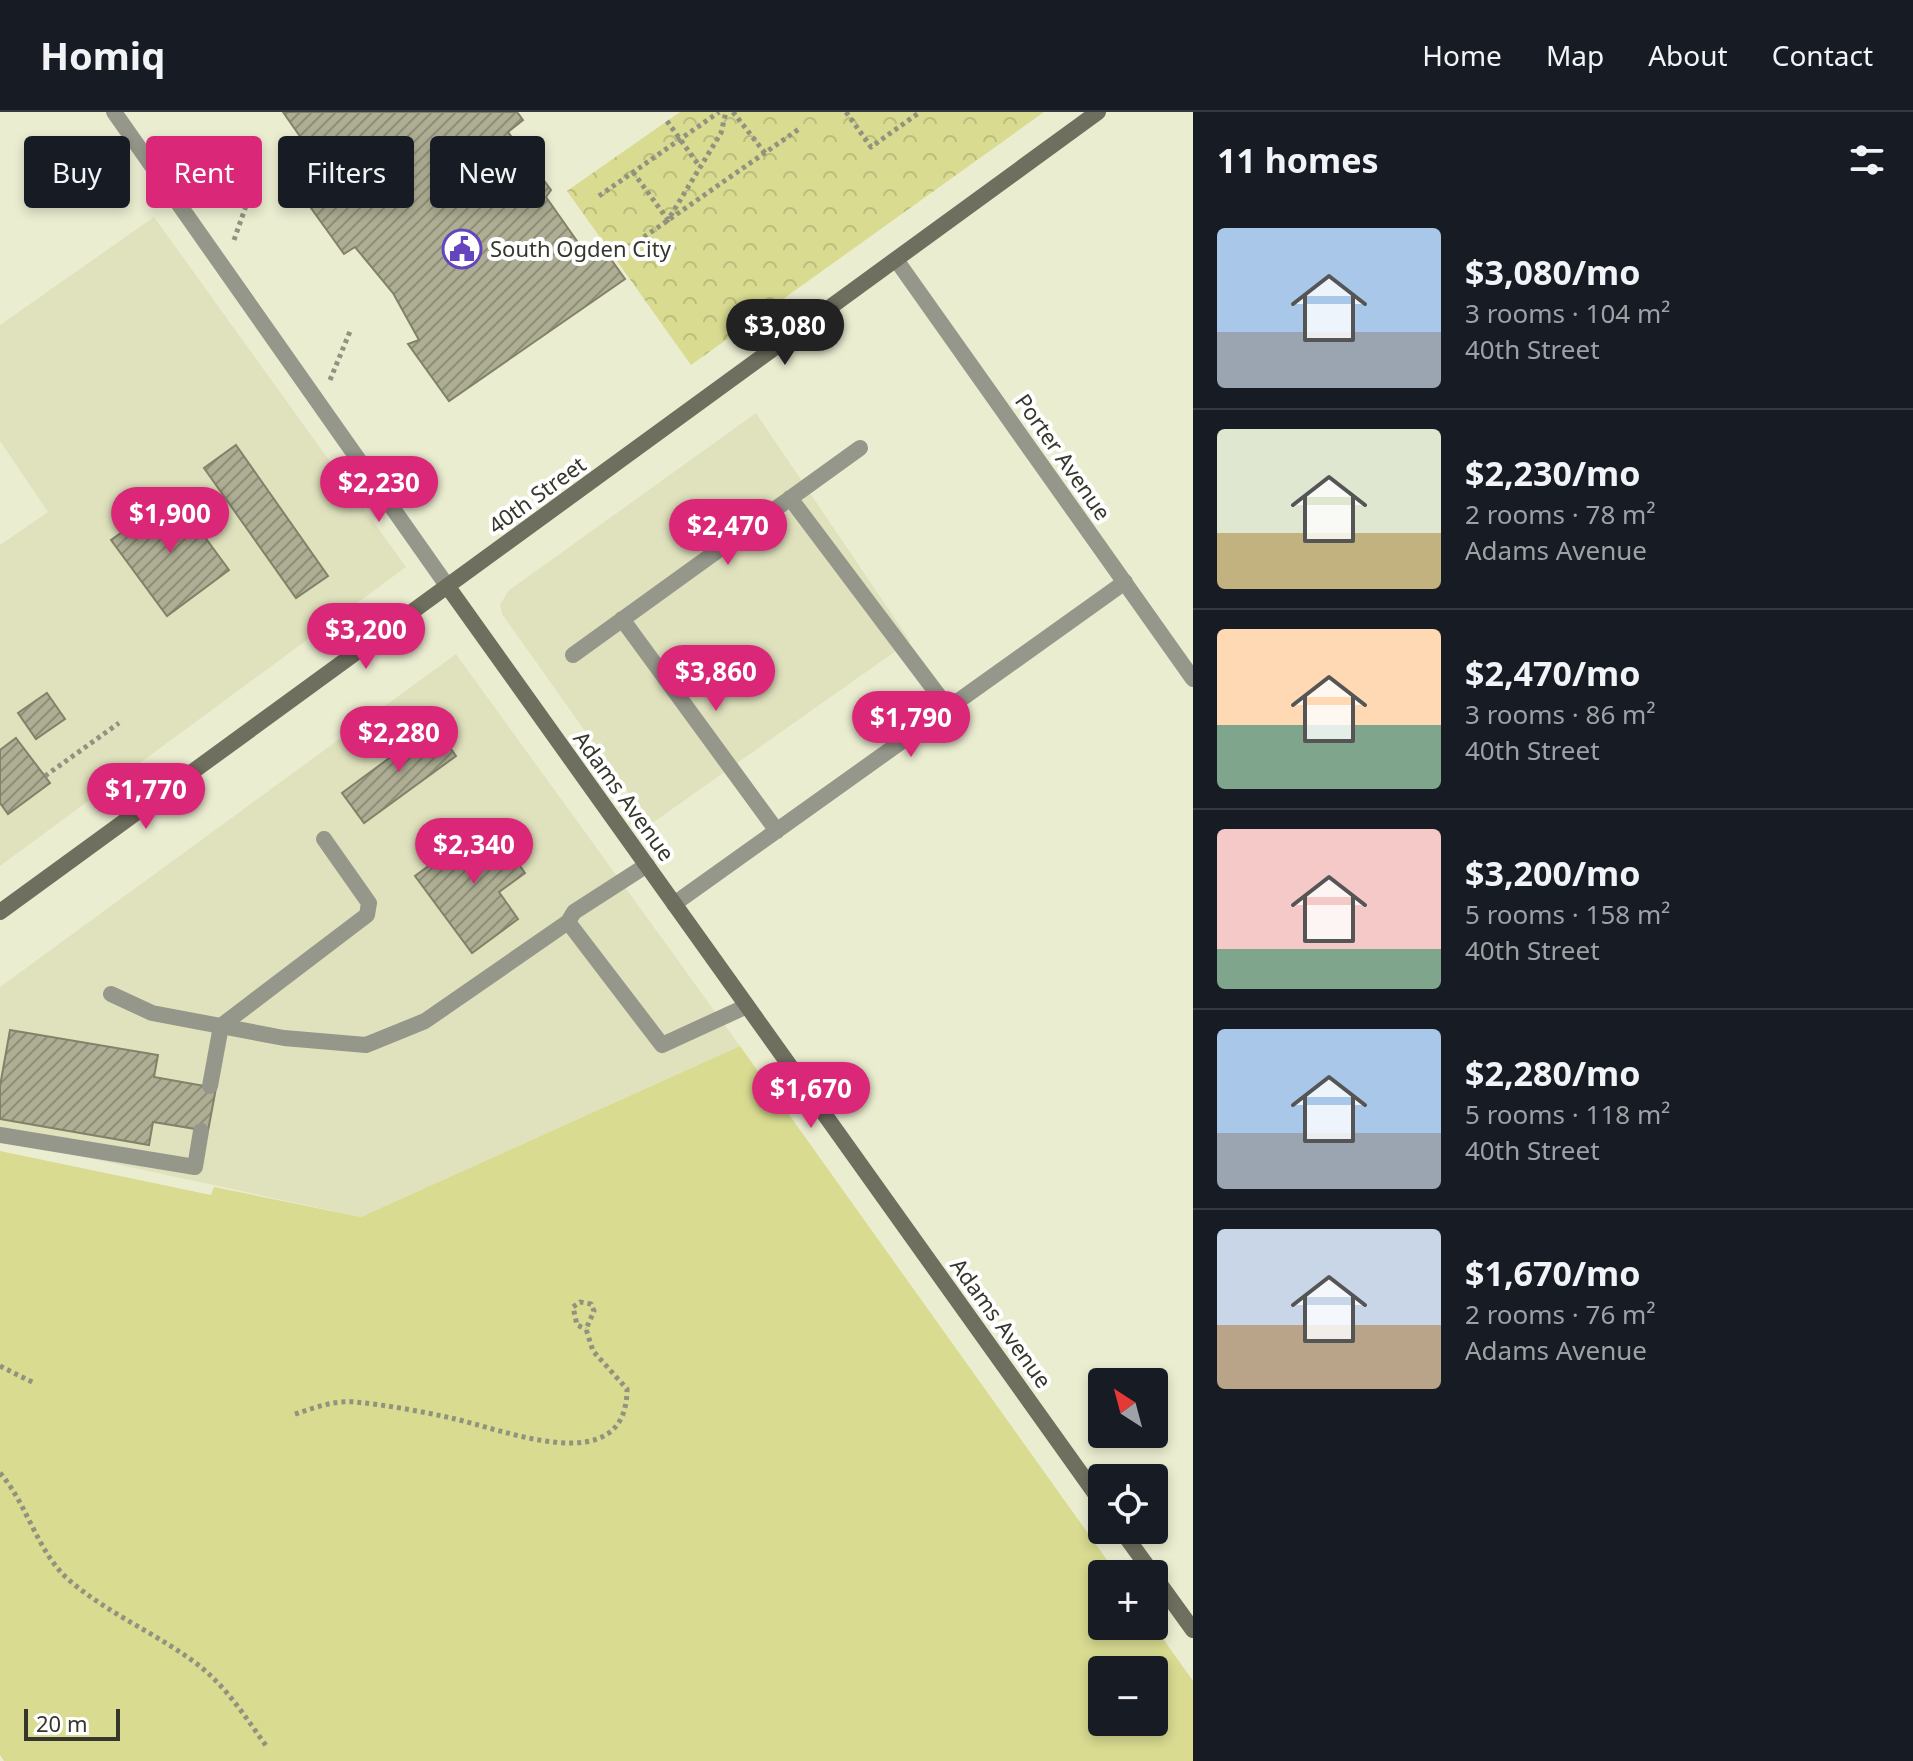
<!DOCTYPE html>
<html lang="en">
<head>
<meta charset="utf-8">
<style>
	:root { --surface:#171b24; --page:#20242c; --text:#f1f3f6; --muted:#9ea1a6; --line:#363941; --accent:#db2777 }
	body { margin:0; font-family:"Noto Sans",sans-serif; background:var(--page); color:var(--text); height:100vh; display:flex; flex-direction:column; font-size:30px; white-space:nowrap }
	* { box-sizing:border-box; margin:0 }
	p { font-size:26px; color:var(--muted) }
	.icon { flex:none; width:44px; height:44px; fill:none; stroke:currentColor; stroke-width:2; stroke-linecap:round; stroke-linejoin:round }
	.map { position:relative; flex:1; overflow:hidden }
	.side { display:flex; flex-direction:column; background:var(--surface); width:720px }
	.side>* { flex:none }
	.top-card { position:absolute; left:24px; top:24px; width:760px; height:72px; display:flex; gap:16px }
	.needle { width:52px; rotate:324deg }
	.buttons { position:absolute; left:1088px; top:1256px; display:grid; gap:16px }
	.buttons a { display:grid; place-items:center; width:80px; height:80px; border-radius:8px; background:var(--surface); box-shadow:0 4px 12px #0003; font-size:40px }
	.scale { position:absolute; left:24px; bottom:20px; width:96px; box-sizing:border-box; padding-left:8px; border:4px solid #36372c; border-top:0; font-size:22px; line-height:28px; white-space:nowrap; color:#36372c; -webkit-text-stroke:6px #fff; paint-order:stroke }
	.price { position:absolute; translate:-50% -68px; padding:0 18px; border-radius:28px; background:var(--accent); color:#fff; font-size:26px; line-height:52px; filter:drop-shadow(0 2px 4px #0008) }
	.price::after { content:''; position:absolute; left:50%; top:48px; width:24px; height:18px; margin-left:-12px; background:inherit; clip-path:polygon(0 0,100% 0,50% 100%) }
	.price.active { background:#222; color:#fff }
	ul { padding:0; list-style:none }
	li { display:flex; align-items:center; gap:24px; height:200px; padding:0 24px }
	li+li { border-top:2px solid var(--line) }
	li span { display:grid; place-items:center; flex:none; width:224px; height:160px; border-radius:8px; color:#555 }
	li>.icon { margin-inline-start:auto }
	span .icon { width:96px; height:96px; fill:#fffc; stroke-width:1 }
	li b { font-size:34px }
	h2 { display:flex; justify-content:space-between; align-items:center; height:96px; padding:0 24px; font-size:34px }
	.pill { padding:0 28px; border-radius:8px; background:var(--surface); box-shadow:0 4px 12px #0003; font-size:28px; line-height:72px }
	.pill.active { background:var(--accent); color:#fff }
	header { display:flex; align-items:center; gap:48px; box-sizing:border-box; height:112px; padding:0 40px; background:var(--surface); border-bottom:2px solid var(--line) }
	header strong { font-size:38px }
	nav { display:flex; gap:44px; margin-inline-start:auto; font-size:28px }
	main { display:flex; flex:1; min-height:0 }
	.map>svg:first-child { display:block }
</style>
</head>
<body>
<header>
<strong>Homiq</strong>
<nav><a>Home</a><a>Map</a><a>About</a><a>Contact</a></nav>
</header>
<main>
<div class="map">
<svg width="1193" height="1649" viewBox="0 0 1193 1649">
	<defs>
		<pattern id="park-crowns" width="20" height="18" patternUnits="userSpaceOnUse" patternTransform="scale(2)"><rect width="20" height="18" fill="#d8db90"/><path d="M2 6a3 3 0 1 1 6 0M12 15a3 3 0 1 1 6 0" fill="none" stroke="#babd7c"/></pattern>
		<pattern id="building-hatch" width="6" height="6" patternUnits="userSpaceOnUse" patternTransform="scale(2)"><rect width="6" height="6" fill="#adae93"/><path d="M-1 1l2-2M0 6l6-6M5 7l2-2" fill="none" stroke="#8e8e78"/></pattern>
	</defs>
	<rect width="100%" height="100%" fill="#ebedd1"/>
	<path fill="#e0e2be" d="M154 105 406 455 0 754V433L48 400 0 329V213Z
		M756 301 910 529 651 712 502 502 500 493 508 479Z
		M456 542 740 934 361 1105 0 1027V875Z"/>
	<path fill="#d8db90" fill-rule="evenodd" d="M740 934 1117 1462H1102V1514H1154L1193 1569V1649H4L0 1643V1039L211 1083 214 1075 361 1105ZM1154 1558V1610H1102V1558Z"/>
	<path fill="url(#park-crowns)" d="M680 0H1044L691 253 567 79Z"/>
	<path fill="url(#building-hatch)" stroke="#818268" stroke-width="2" d="M283 0H517L523 8 508 20 551 78 546 85 584 139 600 132 625 167 449 289 408 232 419 228 393 181 355 135 344 142 280 53 306 33Z
		M236 333 328 464 296 486 204 356Z
		M174 383 229 458 167 504 111 428Z
		M47 581 65 607 36 627 18 601Z
		M434 613 456 644 364 711 342 681Z
		M16 626 50 671 8 702 0 691V638Z
		M488 710 525 761 499 780 518 807 472 841 415 764Z
		M10 918 158 943 154 965 216 976 208 1019 153 1010 149 1033 0 1007V974Z"/>
	<g fill="none" stroke-linecap="round" stroke-linejoin="round">
		<path stroke="#91937f" stroke-width="5" stroke-dasharray="4 4" stroke-linecap="butt" d="M733 0 765 41
			M846 0 871 35 920 0
			M667 9 700 55
			M633 60 668 108 721 21 726 0
			M599 84 719 0
			M234 128 247 91
			M611 148 799 17
			M330 268 351 217
			M45 664 119 611
			M0 1254 34 1271
			M295 1302C314 1296 334 1288 355 1290 386 1293 420 1299 451 1306 503 1317 627 1370 627 1277L593 1239 586 1217 594 1199 591 1192 580 1190 573 1195 577 1213 586 1217
			M0 1361C28 1393 37 1440 69 1468 108 1502 156 1521 197 1552 226 1574 246 1606 267 1635"/>
		<path stroke="#96978b" stroke-width="16" d="M647 753 574 800 568 810 662 933 747 894
			M111 882 152 901 284 926 366 933 425 909 568 810
			M210 974 221 914 367 803 369 791 324 727
			M0 1023 195 1055 201 1019"/>
		<path stroke="#96978b" stroke-width="16" d="M114 0 448 475
			M897 149 1193 567
			M790 386 948 596
			M622 507 777 719
			M573 543 860 336
			M674 792 1125 470"/>
		<path stroke="#6e6f5e" stroke-width="16" d="M448 475 1102 1391
			M0 800 1098 0
			M1121 1418 1153 1462
			M1154 1464 1193 1518"/>
	</g>
	<defs>
		<symbol id="civic-ring" viewBox="-11 -11 22 22"><circle r="9.5" fill="#fff" stroke="#6445be" stroke-width="1.5"/><path d="M-.6-6.5H3V-4.5H.6V-3L4-1V1h2V6H-6V1h2V-1L-.6-3ZM-1.2 2.5V6h2.4V2.5Z" fill="#6445be"/></symbol>
	</defs>
	<g fill-rule="evenodd">
		<use href="#civic-ring" x="440" y="115" width="44" height="44"/>
	</g>
	<g text-anchor="middle" stroke-width="8" stroke-linejoin="round" paint-order="stroke">
		<g font-size="22" fill="#36372c" stroke="#fff" text-anchor="start">
			<text x="490" y="145">South Ogden City</text>
		</g>
		<g font-size="22" fill="#36372c" stroke="#fff">
			<text transform="translate(1063 345) rotate(55)" y="8">Porter Avenue</text>
			<text transform="translate(537 383) rotate(-36)" y="8">40th Street</text>
			<text transform="translate(624 684) rotate(54)" y="8">Adams Avenue</text>
			<text transform="translate(1001 1211) rotate(54)" y="8">Adams Avenue</text>
		</g>
	</g>
</svg>
<div class="buttons">
<a><svg class="needle" viewBox="-14 -14 28 28"><path d="M0-13l5 13h-10z" fill="#e53935"/><path d="M0 13l5-13h-10z" fill="#9ea1a6"/></svg></a>
<a><svg class="icon" aria-label="locate" viewBox="0 0 24 24"><circle cx="12" cy="12" r="6"/><path d="M12 2v4M12 18v4M2 12h4M18 12h4"/></svg></a>
<a>+</a>
<a>−</a>
</div>
<div class="scale">20 m</div>
<b class="price active" style="left:785px;top:255px">$3,080</b>
<b class="price" style="left:379px;top:412px">$2,230</b>
<b class="price" style="left:170px;top:443px">$1,900</b>
<b class="price" style="left:728px;top:455px">$2,470</b>
<b class="price" style="left:366px;top:559px">$3,200</b>
<b class="price" style="left:716px;top:601px">$3,860</b>
<b class="price" style="left:911px;top:647px">$1,790</b>
<b class="price" style="left:399px;top:662px">$2,280</b>
<b class="price" style="left:146px;top:719px">$1,770</b>
<b class="price" style="left:474px;top:774px">$2,340</b>
<b class="price" style="left:811px;top:1018px">$1,670</b>
<div class="top-card">
<a class="pill">Buy</a>
<a class="pill active">Rent</a>
<a class="pill">Filters</a>
<a class="pill">New</a>
</div>
</div>
<section class="side">
<h2>11 homes<svg class="icon" aria-label="filters" viewBox="0 0 24 24"><path d="M4 7h16M4 17h16"/><circle cx="9" cy="7" r="2"/><circle cx="15" cy="17" r="2"/></svg></h2>
<ul>
<li><span style="background:linear-gradient(#a9c7e8 65%,#9aa5b1 0)"><svg class="icon" aria-label="home" viewBox="0 0 24 24"><path d="M3 11l9-7 9 7M6 9v11h12V9"/></svg></span><div><b>$3,080/mo</b><p>3 rooms · 104 m²</p><p>40th Street</p></div></li>
<li><span style="background:linear-gradient(#dfe7d0 65%,#c2b280 0)"><svg class="icon" aria-label="home" viewBox="0 0 24 24"><path d="M3 11l9-7 9 7M6 9v11h12V9"/></svg></span><div><b>$2,230/mo</b><p>2 rooms · 78 m²</p><p>Adams Avenue</p></div></li>
<li><span style="background:linear-gradient(#ffd9b3 60%,#7fa58c 0)"><svg class="icon" aria-label="home" viewBox="0 0 24 24"><path d="M3 11l9-7 9 7M6 9v11h12V9"/></svg></span><div><b>$2,470/mo</b><p>3 rooms · 86 m²</p><p>40th Street</p></div></li>
<li><span style="background:linear-gradient(#f6c9c9 75%,#7fa58c 0)"><svg class="icon" aria-label="home" viewBox="0 0 24 24"><path d="M3 11l9-7 9 7M6 9v11h12V9"/></svg></span><div><b>$3,200/mo</b><p>5 rooms · 158 m²</p><p>40th Street</p></div></li>
<li><span style="background:linear-gradient(#a9c7e8 65%,#9aa5b1 0)"><svg class="icon" aria-label="home" viewBox="0 0 24 24"><path d="M3 11l9-7 9 7M6 9v11h12V9"/></svg></span><div><b>$2,280/mo</b><p>5 rooms · 118 m²</p><p>40th Street</p></div></li>
<li><span style="background:linear-gradient(#c9d6e8 60%,#b9a48a 0)"><svg class="icon" aria-label="home" viewBox="0 0 24 24"><path d="M3 11l9-7 9 7M6 9v11h12V9"/></svg></span><div><b>$1,670/mo</b><p>2 rooms · 76 m²</p><p>Adams Avenue</p></div></li>
</ul>
</section>
</main>
</body>
</html>
